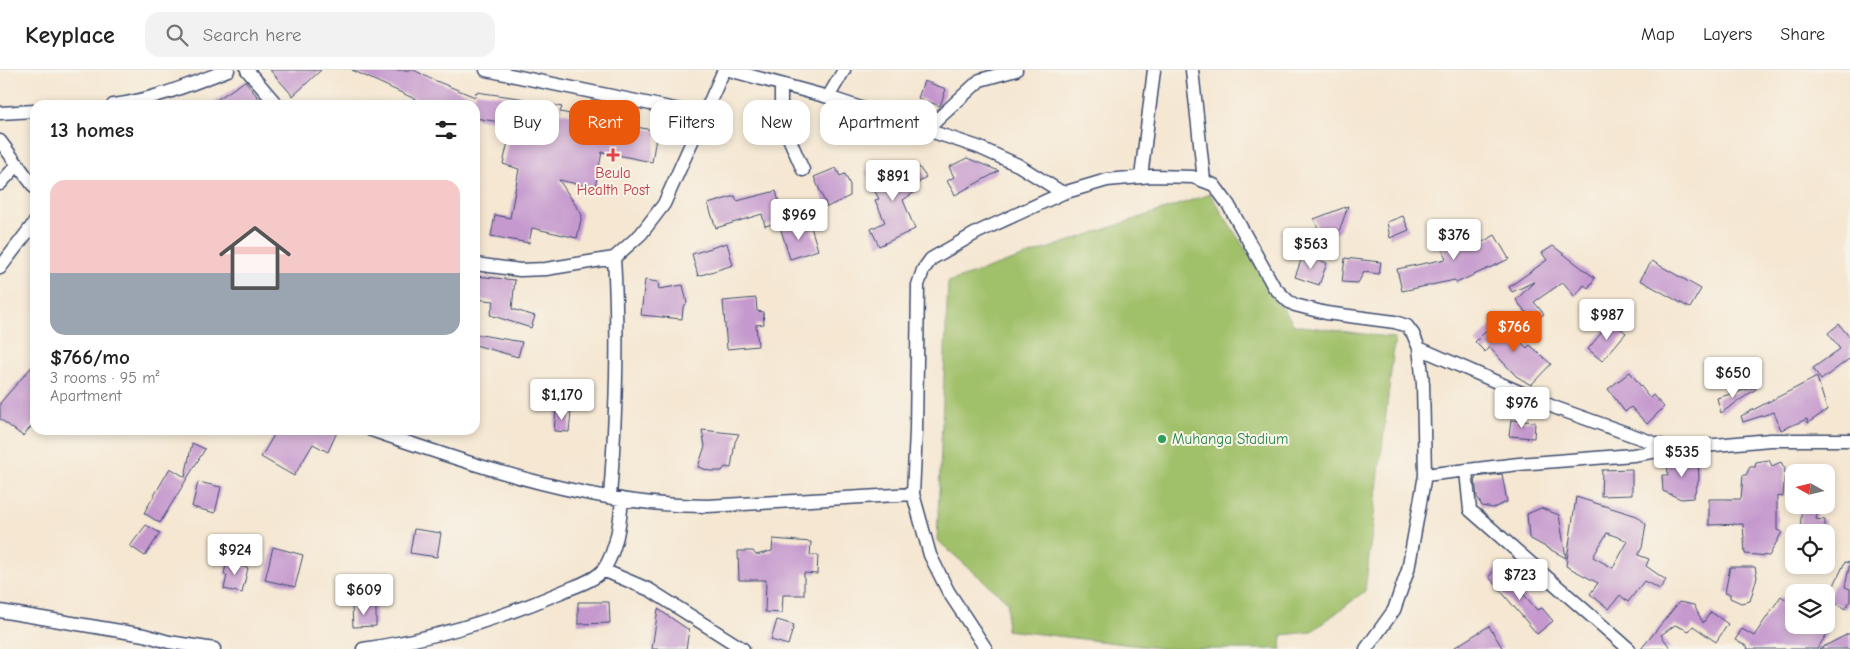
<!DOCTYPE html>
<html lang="en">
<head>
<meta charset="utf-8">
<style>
	:root { --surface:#fff; --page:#f2f2f2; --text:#222; --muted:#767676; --line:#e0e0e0; --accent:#ea580c }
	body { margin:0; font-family:"Comic Neue",sans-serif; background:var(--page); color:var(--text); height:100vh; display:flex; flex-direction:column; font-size:19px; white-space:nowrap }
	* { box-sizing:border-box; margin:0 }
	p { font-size:16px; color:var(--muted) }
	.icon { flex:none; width:28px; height:28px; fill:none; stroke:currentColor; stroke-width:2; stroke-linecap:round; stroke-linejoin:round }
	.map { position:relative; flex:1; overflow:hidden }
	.side { position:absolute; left:30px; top:30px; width:450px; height:335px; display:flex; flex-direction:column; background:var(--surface); border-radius:15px; box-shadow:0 2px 8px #0003 }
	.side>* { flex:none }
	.banner { position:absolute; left:495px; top:30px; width:475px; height:45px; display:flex; gap:10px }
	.needle { width:32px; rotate:278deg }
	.buttons { position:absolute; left:1785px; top:394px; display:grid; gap:10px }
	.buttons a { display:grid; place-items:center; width:50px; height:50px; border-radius:10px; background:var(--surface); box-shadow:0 2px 8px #0003; font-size:25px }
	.price { position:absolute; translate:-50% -42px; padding:0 11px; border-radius:5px; background:#fff; color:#222; font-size:16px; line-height:32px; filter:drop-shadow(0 1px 2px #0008) }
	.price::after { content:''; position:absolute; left:50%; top:30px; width:15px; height:11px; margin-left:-8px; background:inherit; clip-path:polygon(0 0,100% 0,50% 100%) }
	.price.selected { background:var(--accent); color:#fff }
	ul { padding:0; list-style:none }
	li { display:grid; align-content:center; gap:10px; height:265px; padding:0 20px }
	li span { display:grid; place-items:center; height:155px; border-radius:15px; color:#555 }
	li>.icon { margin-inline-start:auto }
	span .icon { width:90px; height:90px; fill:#fffc; stroke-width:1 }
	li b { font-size:21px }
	h2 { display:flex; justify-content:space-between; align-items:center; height:60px; padding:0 20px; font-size:21px }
	.chip { padding:0 18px; border-radius:15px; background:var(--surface); box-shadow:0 2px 8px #0003; font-size:18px; line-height:45px }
	.chip.selected { background:var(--accent); color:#fff }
	header { display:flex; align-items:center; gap:30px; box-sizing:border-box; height:70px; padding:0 25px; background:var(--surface); border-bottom:1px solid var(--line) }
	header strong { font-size:24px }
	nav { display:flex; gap:28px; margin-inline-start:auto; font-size:18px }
	.search { width:350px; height:45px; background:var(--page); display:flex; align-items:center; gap:12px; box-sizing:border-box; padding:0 18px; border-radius:15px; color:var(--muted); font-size:19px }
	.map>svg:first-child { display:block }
</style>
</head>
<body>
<header>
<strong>Keyplace</strong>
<div class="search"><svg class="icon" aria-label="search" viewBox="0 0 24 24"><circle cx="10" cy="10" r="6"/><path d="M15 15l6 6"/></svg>Search here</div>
<nav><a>Map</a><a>Layers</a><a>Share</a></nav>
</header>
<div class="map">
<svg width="1850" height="579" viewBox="0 0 1850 579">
	<rect width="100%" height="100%" fill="#f7f3e8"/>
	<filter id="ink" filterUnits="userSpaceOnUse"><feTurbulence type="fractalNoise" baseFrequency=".02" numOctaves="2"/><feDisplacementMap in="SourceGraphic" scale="10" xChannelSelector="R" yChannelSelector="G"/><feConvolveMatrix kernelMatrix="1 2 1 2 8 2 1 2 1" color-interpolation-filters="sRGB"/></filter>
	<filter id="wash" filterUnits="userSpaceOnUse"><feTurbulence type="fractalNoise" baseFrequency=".0096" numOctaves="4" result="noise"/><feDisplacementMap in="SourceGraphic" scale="20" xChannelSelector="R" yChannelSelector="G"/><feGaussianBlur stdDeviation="1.12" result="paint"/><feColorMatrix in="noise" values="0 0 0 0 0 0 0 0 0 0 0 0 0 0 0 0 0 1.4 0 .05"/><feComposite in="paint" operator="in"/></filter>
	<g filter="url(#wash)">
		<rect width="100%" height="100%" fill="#f5e7d2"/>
		<path fill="#a0c069" stroke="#5e7864" d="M1210 124 1294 255 1395 268 1365 521 1311 562 1282 565 1281 579H1167L1006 560 1008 532 937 470 948 212Z"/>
		<g id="blocks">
			<path fill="#c599ce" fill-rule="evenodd" d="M270 0H321L293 26Z
				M352 0H414L429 8 475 27 476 22 519 28 562 37 560 42 657 61 652 92 602 82 595 118 559 110 582 145 577 168 532 158 529 173 491 166 495 145 510 148 519 99 503 94 512 54 475 48V35H428Z
				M245 11 264 35H209Z
				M924 11 946 19 940 36 918 28Z
				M967 88 999 101 955 125 947 111 954 107 949 97Z
				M885 92 895 113 919 97 926 107 917 114 918 120 903 130 915 159 879 176 871 159 885 152 875 130 879 129 865 102Z
				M836 98 840 106 845 104 850 115V126L827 137 814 107Z
				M776 121 784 151 765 156 762 144 716 158 708 134 735 126 737 131Z
				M1348 136 1339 162 1322 168 1314 149Z
				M1403 146 1409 160 1390 168 1387 152Z
				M803 153 805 159 811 157 818 180 790 189 781 160Z
				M1449 155 1455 162 1464 158 1472 178 1495 165 1509 189 1456 213 1455 210 1402 221 1397 199 1446 189 1435 160Z
				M727 173 733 195 698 206 692 184Z
				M1553 176 1595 208 1588 218 1584 215 1575 227 1563 212 1534 232 1544 244 1533 251 1516 230 1534 212 1512 222 1509 217 1547 190 1542 183Z
				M1303 185 1327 193 1319 215 1295 207Z
				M1345 188 1381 192 1379 204 1364 202 1358 213 1342 212Z
				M1652 191 1701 219 1690 238 1640 210Z
				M476 206 515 210 512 239 535 246 531 258 490 245 494 231 475 229Z
				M645 210 658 212 659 219 683 215 687 233 683 238 682 249 641 245Z
				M756 228 757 241 763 242 764 254 756 255 758 276 727 279 723 231Z
				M1498 249 1527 278 1530 275 1551 294 1531 315 1516 306 1489 277 1485 282 1475 272Z
				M1611 251 1626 263 1602 291 1588 279Z
				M1839 254 1850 268V290L1849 289 1821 310 1813 298 1840 279 1828 263Z
				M475 264 522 272 518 287 475 275Z
				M35 293V352L23 366 0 349V333Z
				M1630 302 1650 328 1653 325 1664 337 1647 354 1631 337 1625 342 1608 319Z
				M1817 307 1827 340 1808 353 1807 349 1781 360 1774 342 1743 352 1741 346Z
				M1755 317 1756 319 1721 343 1717 328Z
				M556 340 571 342 569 362 554 361Z
				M1511 350 1535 352 1534 368 1509 366Z
				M277 360H338L328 382 313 374 294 406 261 387Z
				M702 360 739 364 735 372 731 398 725 397 722 401H710L698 397 705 376Z
				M192 373 205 379 160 453 144 443 170 398 185 407Z
				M1698 389 1699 409 1693 428 1681 429 1663 421 1662 405H1668L1667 391Z
				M1769 390 1772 396 1781 392 1785 399 1783 427 1777 426V460L1782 462 1769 486 1745 484 1743 454 1709 455V429H1741L1743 405H1746L1750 397H1755L1756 392Z
				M1632 399V425L1601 426 1602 400Z
				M1502 404 1507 432 1493 438 1482 436 1477 427 1475 407Z
				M198 412 221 417 215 443 192 437Z
				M1576 427 1637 446 1646 454 1642 478 1638 485 1649 489 1646 496 1666 510 1660 519 1644 511 1628 532 1620 525 1609 539 1590 524 1598 513 1566 496ZM1607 463 1628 471 1613 498 1593 487Z
				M1802 435H1819L1816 449 1825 450V462H1800Z
				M1541 438 1559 445 1566 488 1529 468 1527 444Z
				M146 455 160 463 145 486 130 476Z
				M414 459 441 463 437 487 410 483Z
				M773 469 811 472 810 485H818L817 504 804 503V525H783L782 543 765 542 766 510H739L738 481H753L756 485 772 481Z
				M273 477 303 485 295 517 265 510Z
				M227 489 240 492 239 496 248 498 242 523 224 519 227 505H224Z
				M1845 492 1850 493 1845 517 1850 519V531L1845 539 1828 528Z
				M1498 494 1537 540 1542 538 1553 551 1537 564 1489 507Z
				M1730 497H1755L1757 507 1750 531 1741 533 1730 528V524L1725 523Z
				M1781 526 1794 535V555H1812L1827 564 1817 579H1747L1748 577 1735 570 1742 559 1754 566Z
				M578 532H609L610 553 578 554Z
				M1679 532 1694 535 1703 553 1711 542 1728 554 1716 572 1693 556 1689 561 1675 555 1661 565 1671 579H1641Z
				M352 536H376V556L353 557Z
				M658 539 689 560 686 579H652Z
				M777 550 794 555 788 575 771 570Z
				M1489 556 1503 579H1452Z
				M1850 563V579H1819Z"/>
		</g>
	</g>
	<g filter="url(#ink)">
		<use href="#blocks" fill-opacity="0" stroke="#3c4b6f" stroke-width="1"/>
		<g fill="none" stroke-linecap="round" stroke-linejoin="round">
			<defs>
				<path id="minor" d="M247 0 277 35
					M486 0 704 45
					M729 0 828 27 978 77 1018 95 1063 123
					M1192 0 1204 110
					M781 14V50L803 100
					M828 27 844 0
					M113 35C153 30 191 14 228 0
					M0 43 35 41
					M926 60 980 10 1016 0
					M0 71 35 118
					M1141 107 1154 0
					M0 114 18 94
					M475 194 520 200 546 199 614 188 641 164 664 134 724 0
					M0 198 35 152
					M1419 278 1556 338 1671 379 1770 370H1850
					M371 360C480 397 592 436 708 436L913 424 916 361 918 215 923 200 931 189 978 162 1063 123 1107 110 1152 106 1193 107 1214 115 1228 134 1274 217 1288 231 1295 235 1326 243 1395 252 1407 256 1413 264 1419 278 1423 314 1425 405 1408 500 1394 540 1366 579
					M1466 401 1470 440 1629 579
					M1425 405 1519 394 1633 385 1671 379
					M913 424 930 485 948 521 986 579
					M610 427C616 347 619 268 614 188
					M603 500 650 520 743 579
					M0 541 144 565 169 572 214 579
					M363 579C433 569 500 549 564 521 576 516 596 510 604 499 617 479 620 452 622 429"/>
			</defs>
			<use href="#minor" stroke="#3c4b6f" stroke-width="15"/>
			<use href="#minor" stroke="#fff" stroke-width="12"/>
		</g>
	</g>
	<path fill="#e0444e" stroke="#f7f3e8" stroke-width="2" d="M610.5 77.5h5v5h5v5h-5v5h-5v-5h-5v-5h5z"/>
	<circle fill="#2e9e5b" stroke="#f7f3e8" stroke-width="2" cx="1162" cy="369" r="5"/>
	<g text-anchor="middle" stroke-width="4" stroke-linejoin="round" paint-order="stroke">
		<g font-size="15" fill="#be3a42" stroke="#f7f3e8">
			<text x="613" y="108">Beula<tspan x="613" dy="17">Health Post</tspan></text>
		</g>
		<g font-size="15" fill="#27864d" stroke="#f7f3e8" text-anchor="start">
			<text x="1172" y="374">Muhanga Stadium</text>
		</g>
	</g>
</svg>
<div class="buttons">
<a><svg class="needle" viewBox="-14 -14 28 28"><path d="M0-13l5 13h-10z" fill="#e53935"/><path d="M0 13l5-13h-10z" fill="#767676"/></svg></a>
<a><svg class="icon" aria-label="locate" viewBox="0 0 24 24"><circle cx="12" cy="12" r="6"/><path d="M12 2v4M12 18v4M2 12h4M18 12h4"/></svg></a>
<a><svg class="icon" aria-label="layers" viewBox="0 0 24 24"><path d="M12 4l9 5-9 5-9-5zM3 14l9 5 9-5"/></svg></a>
</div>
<b class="price" style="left:893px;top:132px">$891</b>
<b class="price" style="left:799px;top:171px">$969</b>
<b class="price" style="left:1454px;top:191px">$376</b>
<b class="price" style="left:1311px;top:200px">$563</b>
<b class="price" style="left:1607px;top:271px">$987</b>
<b class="price selected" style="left:1514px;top:283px">$766</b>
<b class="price" style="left:1733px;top:329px">$650</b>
<b class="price" style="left:562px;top:351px">$1,170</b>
<b class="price" style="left:1522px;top:359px">$976</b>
<b class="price" style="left:1682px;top:408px">$535</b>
<b class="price" style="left:235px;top:506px">$924</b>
<b class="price" style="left:1520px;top:531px">$723</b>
<b class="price" style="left:364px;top:546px">$609</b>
<div class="banner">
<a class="chip">Buy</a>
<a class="chip selected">Rent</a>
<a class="chip">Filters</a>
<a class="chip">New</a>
<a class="chip">Apartment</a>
</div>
<section class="side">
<h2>13 homes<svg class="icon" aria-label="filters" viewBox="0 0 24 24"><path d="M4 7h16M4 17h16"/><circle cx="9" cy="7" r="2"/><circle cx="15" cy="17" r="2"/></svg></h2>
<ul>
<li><span style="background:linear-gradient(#f6c9c9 60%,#9aa5b1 0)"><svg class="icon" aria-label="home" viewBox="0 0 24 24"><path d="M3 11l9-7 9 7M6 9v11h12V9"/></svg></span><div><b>$766/mo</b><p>3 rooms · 95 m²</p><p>Apartment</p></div></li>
</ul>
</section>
</div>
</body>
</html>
